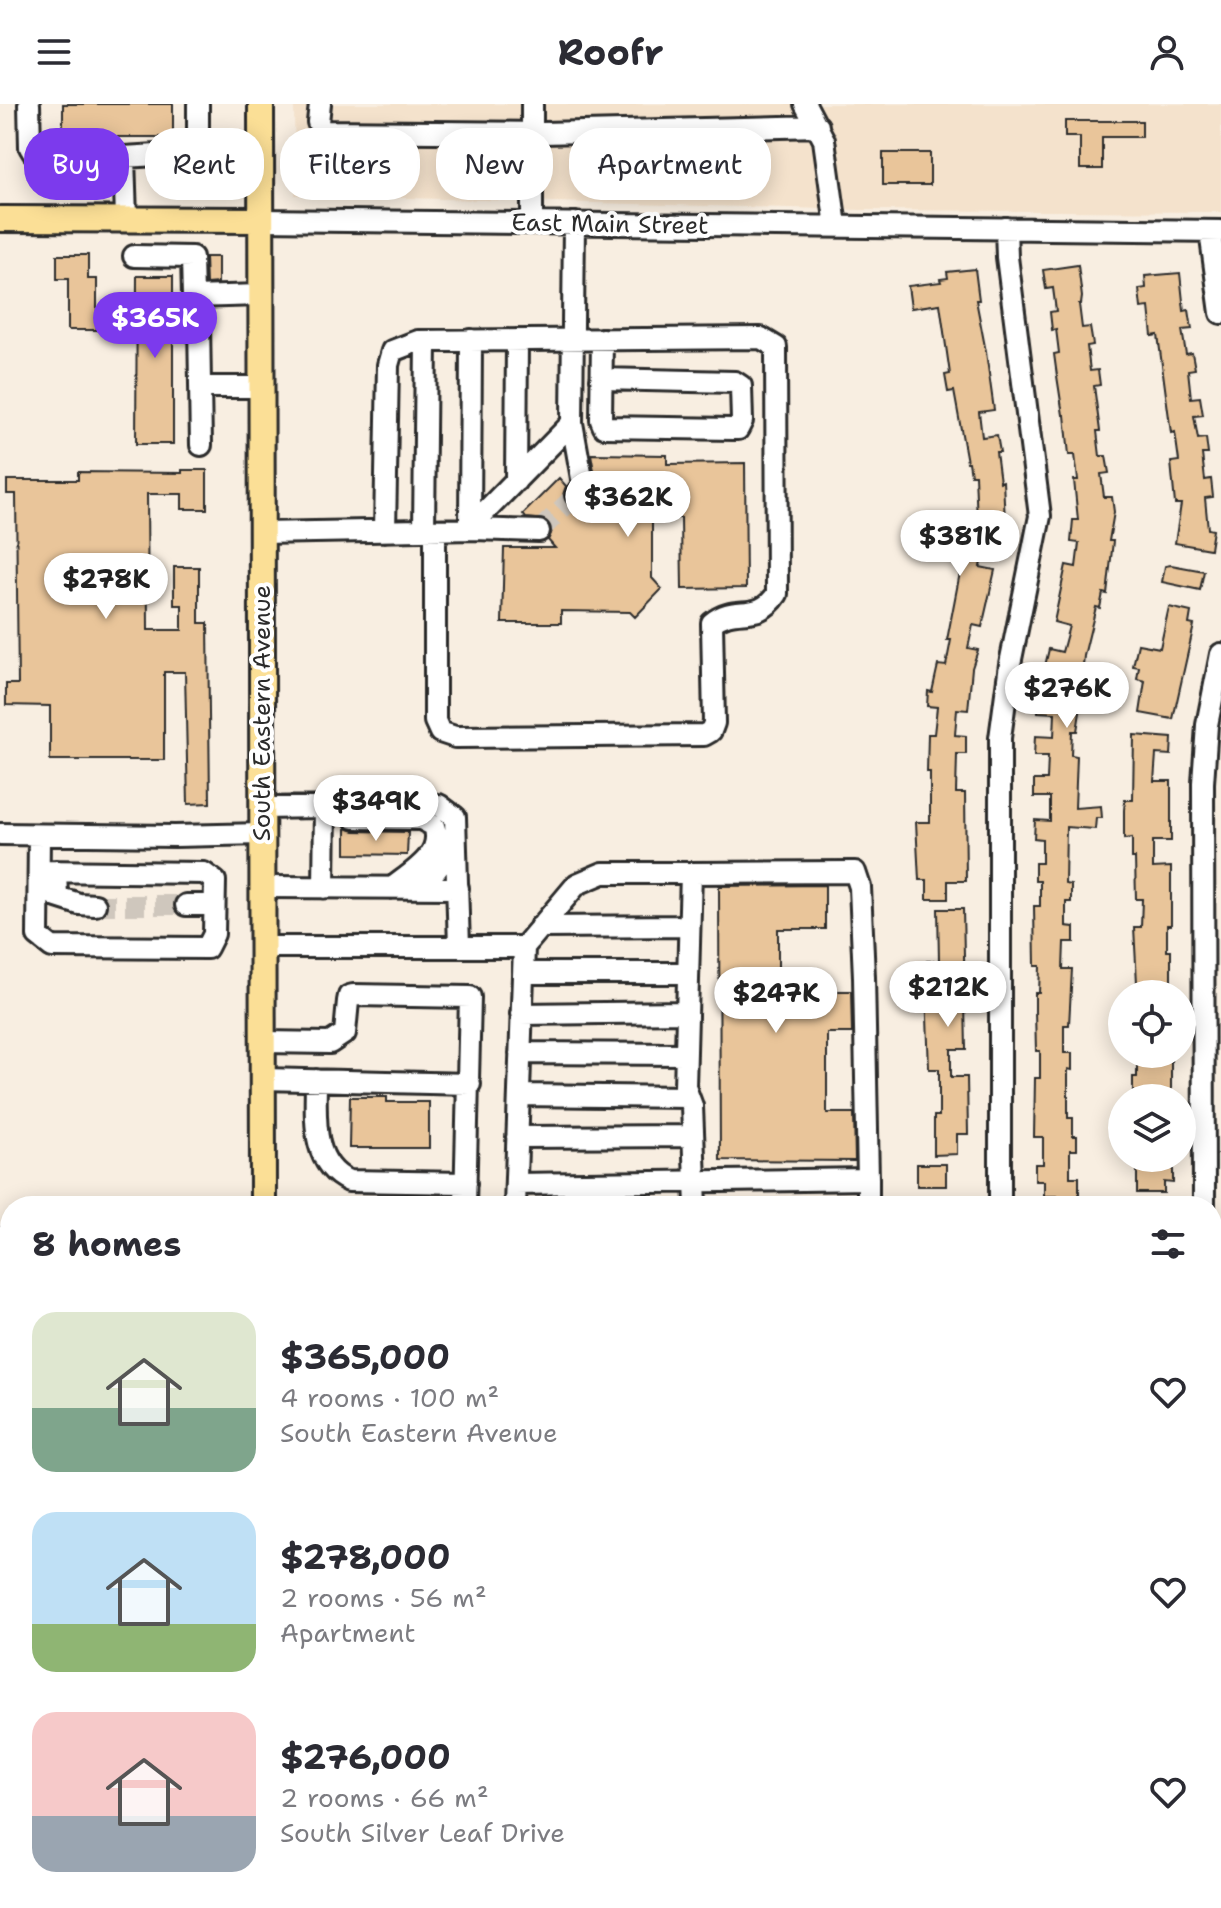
<!DOCTYPE html>
<html lang="en">
<head>
<meta charset="utf-8">
<style>
	:root { --surface:#fff; --page:#f7f7f7; --text:#2b2b33; --muted:#7c7c81; --accent:#7c3aed }
	body { margin:0; font-family:"Shantell Sans",sans-serif; background:var(--page); color:var(--text); height:100vh; display:flex; flex-direction:column; font-size:30px; white-space:nowrap }
	* { box-sizing:border-box; margin:0 }
	p { font-size:26px; color:var(--muted) }
	.icon { flex:none; width:44px; height:44px; fill:none; stroke:currentColor; stroke-width:2; stroke-linecap:round; stroke-linejoin:round }
	.map { position:relative; flex:1; overflow:hidden }
	.drawer { position:absolute; left:0px; top:1092px; width:1222px; height:712px; display:flex; flex-direction:column; background:var(--surface); border-radius:32px 32px 0 0; box-shadow:0 4px 20px #0003 }
	.drawer>* { flex:none }
	.hud { position:absolute; left:24px; top:24px; width:800px; height:72px; display:flex; gap:16px }
	.buttons { position:absolute; left:1108px; top:876px; display:grid; gap:16px }
	.buttons a { display:grid; place-items:center; width:88px; height:88px; border-radius:50%; background:var(--surface); box-shadow:0 4px 20px #0003; font-size:40px }
	.price { position:absolute; translate:-50% -68px; padding:0 18px; border-radius:28px; background:#fff; color:#222; font-size:26px; line-height:52px; filter:drop-shadow(0 2px 4px #0008) }
	.price::after { content:''; position:absolute; left:50%; top:48px; width:24px; height:18px; margin-left:-12px; background:inherit; clip-path:polygon(0 0,100% 0,50% 100%) }
	.price.on { background:var(--accent); color:#fff }
	ul { padding:0; list-style:none }
	li { display:flex; align-items:center; gap:24px; height:200px; padding:0 32px }
	li span { display:grid; place-items:center; flex:none; width:224px; height:160px; border-radius:24px; color:#555 }
	li>.icon { margin-inline-start:auto }
	span .icon { width:96px; height:96px; fill:#fffc; stroke-width:1 }
	li b { font-size:34px }
	h2 { display:flex; justify-content:space-between; align-items:center; height:96px; padding:0 32px; font-size:34px }
	.chip { padding:0 28px; border-radius:32px; background:var(--surface); box-shadow:0 4px 20px #0003; font-size:28px; line-height:72px }
	.chip.on { background:var(--accent); color:#fff }
	header { display:flex; justify-content:space-between; align-items:center; height:104px; padding:0 32px; background:var(--surface); font-size:36px; font-weight:700 }
	.map>svg:first-child { display:block }
</style>
</head>
<body>
<header><svg class="icon" aria-label="menu" viewBox="0 0 24 24"><path d="M4 6h16M4 12h16M4 18h16"/></svg>Roofr<svg class="icon" aria-label="person" viewBox="0 0 24 24"><circle cx="12" cy="8" r="4"/><path d="M4 21q1-7 8-7t8 7"/></svg></header>
<div class="map">
<svg width="1221" height="1804" viewBox="0 0 1221 1804">
	<rect width="100%" height="100%" fill="#f8eee1"/>
	<filter id="ink" filterUnits="userSpaceOnUse"><feTurbulence type="fractalNoise" baseFrequency=".0125" numOctaves="2"/><feDisplacementMap in="SourceGraphic" scale="16" xChannelSelector="R" yChannelSelector="G"/><feConvolveMatrix kernelMatrix="1 2 1 2 8 2 1 2 1" color-interpolation-filters="sRGB"/></filter>
	<g filter="url(#ink)">
		<path fill="#f4e2cc" d="M294 0H1221V108L862 106 295 91Z"/>
		<path fill="#e9c59a" stroke="#2b2b2b" stroke-width="2" d="M63 0H173V33H63Z
			M1065 17H1142V33H1102V65H1080V33H1065Z
			M883 49H930V81H883Z
			M57 151H88V175H97V226H68V175H57Z
			M205 153H218V179L206 180Z
			M1078 161 1082 193 1081 200H1079L1082 224 1090 223 1093 241 1087 242 1090 267 1098 266 1100 281 1094 282 1100 327H1097L1100 352H1106L1109 369 1101 370 1104 393H1112L1114 408 1109 437H1113L1107 490 1103 489 1100 504 1096 503 1084 552 1082 570 1086 571 1077 627H1072L1071 651 1077 652 1075 704 1101 702 1102 714H1096L1095 725 1066 723 1065 780 1071 781V798H1066V822L1074 823V838H1064L1063 865H1072L1069 921H1064V949H1072V966L1068 965V1014H1073V1032H1077V1046H1070V1073H1079V1092H1044V1077H1035V1060H1043V1033H1034L1035 974H1040V947H1036L1035 907V889H1039L1040 862H1035L1034 802H1040V777H1035V759H1042V735L1034 734 1035 716 1050 717V693H1034V676H1047L1048 652H1034L1035 632 1054 633 1055 609 1038 608 1039 589 1054 590 1059 565 1045 562 1049 545 1062 548 1069 522 1054 518 1066 461 1076 463 1079 439 1071 438 1073 416H1078L1074 376H1078L1075 351H1069L1065 311H1063L1057 272 1054 250 1059 249 1056 225 1052 226 1050 208 1056 207 1053 184 1046 185 1043 166Z
			M975 165 979 196H976L986 248 994 306 979 308 982 333 997 331 1000 348H996L1000 378 1003 377 1005 418 1003 430 987 428 980 463 995 466 982 523 973 521 968 544 978 546 972 564 968 606 957 605 955 631 966 632V650H957L956 689H965L966 777H948V795H927V776H919L916 718H930V668H927L928 630H934L937 603 927 602 928 587 932 588 938 561 946 562 951 536H947L963 453 959 452 967 415 977 417 975 371H971L969 358H967L954 287 948 288 945 271 950 270 940 200 911 204 908 182 941 178 940 175 948 174 947 168Z
			M1180 169 1184 207 1189 206 1192 225 1182 226 1186 250 1192 249 1195 265 1188 266 1191 294 1200 293 1203 311 1194 312 1198 335 1206 334 1208 350H1202L1205 376 1211 375 1213 393 1205 394 1208 425 1213 426 1210 445 1175 439 1181 400H1175L1171 358 1179 357 1175 328 1171 329 1158 231 1152 232 1149 203 1141 204 1139 185 1146 184 1145 172Z
			M137 172H173V340H136Z
			M591 350 667 351V360L745 359 746 484 682 485 681 414 652 413V474L662 485 635 513 630 508 561 507V519H502L504 444H555L548 436 552 427 546 416 526 414 523 410 559 374 566 382 563 391 568 401 576 404 585 400 591 405V392L596 378Z
			M182 366H207V405H182V390H147L148 526H182V501H174V463H199V519H208L210 699 188 700 185 568H164V656H50V602L6 601V580H18L16 390H7V376H78V368L182 369Z
			M1171 461 1204 467 1200 486 1162 478 1165 462Z
			M1169 503 1191 508 1189 520 1194 521 1173 615 1140 609 1145 577 1137 575 1139 563 1133 562 1138 540 1160 544Z
			M1134 631 1172 634 1171 651 1156 650 1154 677H1171V737H1153V764L1171 763V821H1167V847H1171V890H1143V879H1137L1134 823H1141L1142 795H1136L1135 754H1132V734L1124 735V706L1125 696H1133Z
			M346 724 354 727 408 728 407 751 346 750Z
			M825 781V825H778V887H851L852 929H827V1009H854L855 1057 720 1056 719 782Z
			M938 805H963L966 945H951V973H967L968 1030H957V1050L934 1051V1012H939V965H929L926 887 927 857H939Z
			M1137 950H1171V993L1133 994V973H1137Z
			M350 993H387V998H429V1044H349Z
			M1137 1059H1173V1079L1164 1078V1089H1137Z
			M917 1060H946V1082H917Z"/>
		<g fill="none" stroke-linecap="round" stroke-linejoin="round">
			<path stroke="#cfc7bd" stroke-width="20" stroke-dasharray="20 10" stroke-linecap="butt" d="M539 427 576 391
				M95 801H186"/>
			<defs>
				<path id="minor" d="M29 0 30 43 33 48 45 51 124 53 190 49 198 37V0
					M320 0 318 18 321 27 543 29 818 22
					M805 0 824 36 836 122
					M124 53 126 114
					M261 116 1221 127
					M532 119V0
					M1210 127 1221 209
					M134 152 192 153 193 193 199 219 201 341
					M193 193 261 191
					M601 275 735 278 741 282 742 317 738 325H733L604 323 601 316 602 235
					M200 283H262
					M572 319 583 380 576 391
					M516 377 517 236
					M470 425 471 236
					M474 425 539 427
					M424 426 426 237
					M385 427 388 261 392 247 418 237 761 234 776 243 777 490C757 520 736 499 712 519L714 619 711 627 704 631 455 633 440 628 435 617V426
					M262 429 474 425 478 415 572 319 574 119
					M262 704 439 701 455 713 459 843
					M354 714 421 715 434 722C445 750 412 768 392 784
					M0 730 175 732 262 730
					M39 767 204 769 215 777 214 830 207 844 52 843 38 832 39 731
					M56 767 57 793 79 800 95 801
					M691 769 855 768 860 783 864 873 868 1075
					M407 780C433 773 450 763 438 734
					M263 783 458 784
					M324 784 325 702
					M186 801H214
					M540 823 689 822
					M263 843H524
					M523 869H688
					M521 910 687 908
					M263 938 330 939 345 929 348 897 349 892 353 891 470 893 465 1102
					M520 949 686 950
					M263 975 470 980
					M316 976C316 1011 310 1060 349 1077L466 1079
					M519 991 688 993
					M517 1033 693 1032
					M516 1080 868 1075V1102
					M515 1102 524 843 577 780 603 769H691L685 983 692 1002 696 1102
					M1000 1102V634L1010 560 1040 412 1007 153 1006 124
					M1204 1102 1203 679 1207 621 1221 550
					M0 1192H10
					M0 1361H10
					M0 1564H10
					M49 1794 50 1804
					M194 1794V1804
					M707 1794V1804
					M914 1794V1804
					M1116 1804V1794"/>
				<path id="major" d="M261 0 263 1102
					M0 115 261 116
					M0 1137H10
					M1212 1144H1221
					M266 1794V1804"/>
			</defs>
			<use href="#minor" stroke="#2b2b2b" stroke-width="26"/>
			<use href="#major" stroke="#2b2b2b" stroke-width="30"/>
			<use href="#minor" stroke="#fff" stroke-width="20"/>
			<use href="#major" stroke="#fbdf96" stroke-width="24"/>
		</g>
	</g>
	<g text-anchor="middle" stroke-width="8" stroke-linejoin="round" paint-order="stroke">
		<g font-size="24" fill="#2b2b2b" stroke="#fff">
			<text transform="translate(610 120) rotate(1)" y="8">East Main Street</text>
			<text transform="translate(262 609) rotate(-90)" y="8">South Eastern Avenue</text>
		</g>
	</g>
</svg>
<div class="buttons">
<a><svg class="icon" aria-label="locate" viewBox="0 0 24 24"><circle cx="12" cy="12" r="6"/><path d="M12 2v4M12 18v4M2 12h4M18 12h4"/></svg></a>
<a><svg class="icon" aria-label="layers" viewBox="0 0 24 24"><path d="M12 4l9 5-9 5-9-5zM3 14l9 5 9-5"/></svg></a>
</div>
<b class="price on" style="left:155px;top:256px">$365K</b>
<b class="price" style="left:628px;top:435px">$362K</b>
<b class="price" style="left:960px;top:474px">$381K</b>
<b class="price" style="left:106px;top:517px">$278K</b>
<b class="price" style="left:1067px;top:626px">$276K</b>
<b class="price" style="left:376px;top:739px">$349K</b>
<b class="price" style="left:948px;top:925px">$212K</b>
<b class="price" style="left:776px;top:931px">$247K</b>
<div class="hud">
<a class="chip on">Buy</a>
<a class="chip">Rent</a>
<a class="chip">Filters</a>
<a class="chip">New</a>
<a class="chip">Apartment</a>
</div>
<section class="drawer">
<h2>8 homes<svg class="icon" aria-label="filters" viewBox="0 0 24 24"><path d="M4 7h16M4 17h16"/><circle cx="9" cy="7" r="2"/><circle cx="15" cy="17" r="2"/></svg></h2>
<ul>
<li><span style="background:linear-gradient(#dfe7d0 60%,#7fa58c 0)"><svg class="icon" aria-label="home" viewBox="0 0 24 24"><path d="M3 11l9-7 9 7M6 9v11h12V9"/></svg></span><div><b>$365,000</b><p>4 rooms · 100 m²</p><p>South Eastern Avenue</p></div><svg class="icon" aria-label="heart" viewBox="0 0 24 24"><path d="M12 20l-8-8c-3-5 5-10 8-4 3-6 11-1 8 4z"/></svg></li>
<li><span style="background:linear-gradient(#bfe0f5 70%,#8fb573 0)"><svg class="icon" aria-label="home" viewBox="0 0 24 24"><path d="M3 11l9-7 9 7M6 9v11h12V9"/></svg></span><div><b>$278,000</b><p>2 rooms · 56 m²</p><p>Apartment</p></div><svg class="icon" aria-label="heart" viewBox="0 0 24 24"><path d="M12 20l-8-8c-3-5 5-10 8-4 3-6 11-1 8 4z"/></svg></li>
<li><span style="background:linear-gradient(#f6c9c9 65%,#9aa5b1 0)"><svg class="icon" aria-label="home" viewBox="0 0 24 24"><path d="M3 11l9-7 9 7M6 9v11h12V9"/></svg></span><div><b>$276,000</b><p>2 rooms · 66 m²</p><p>South Silver Leaf Drive</p></div><svg class="icon" aria-label="heart" viewBox="0 0 24 24"><path d="M12 20l-8-8c-3-5 5-10 8-4 3-6 11-1 8 4z"/></svg></li>
</ul>
</section>
</div>
</body>
</html>
